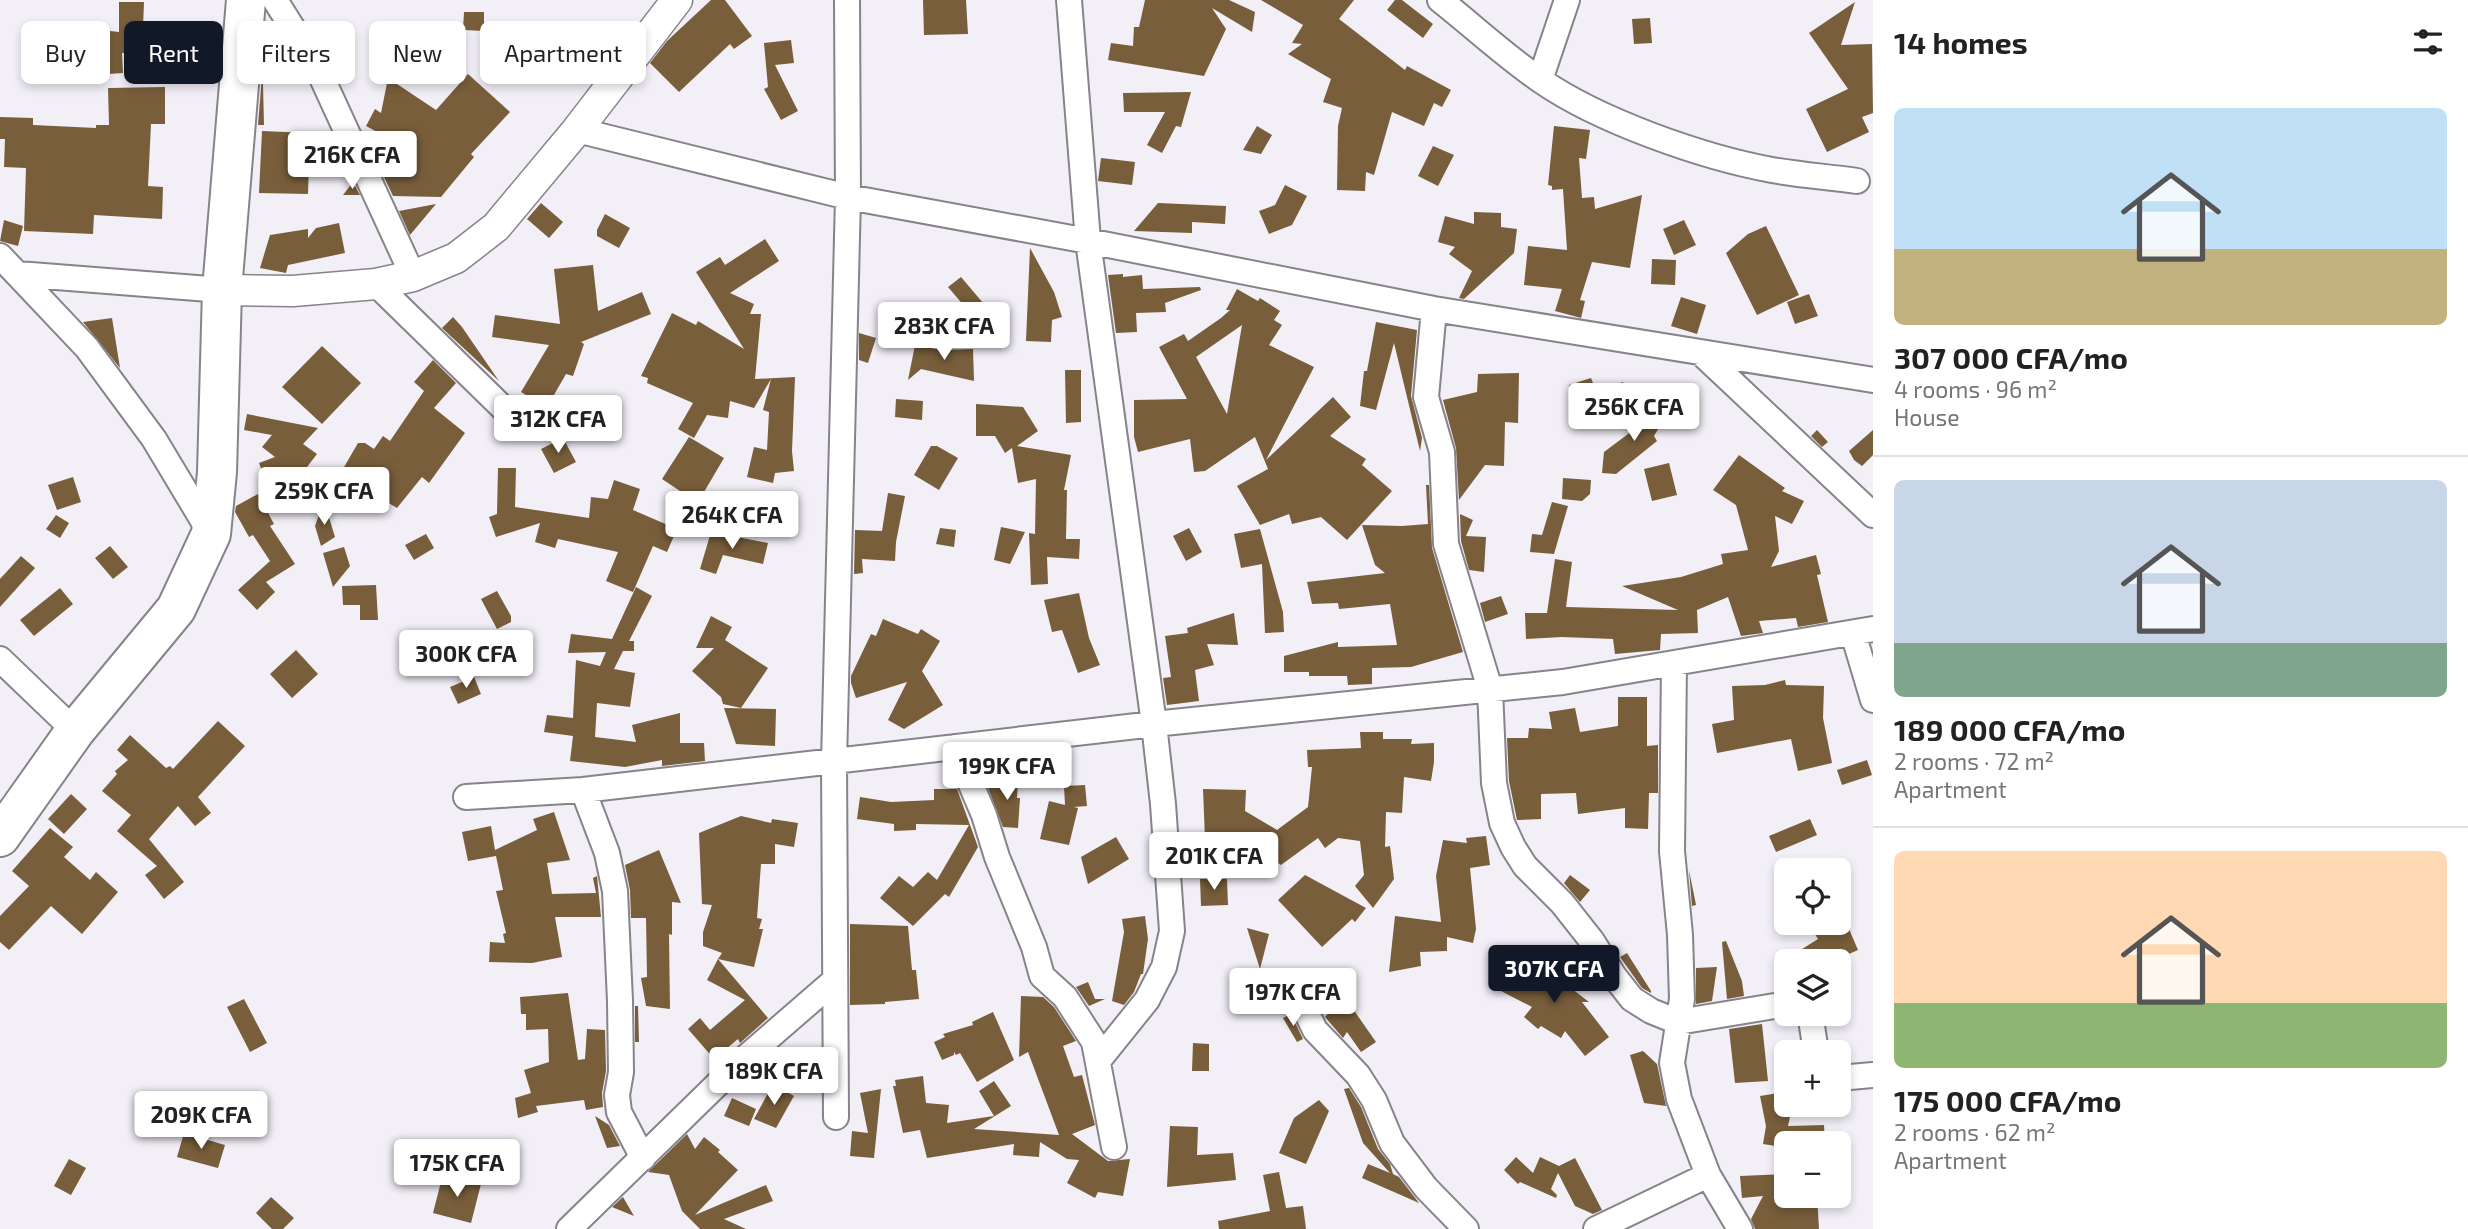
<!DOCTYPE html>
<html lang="en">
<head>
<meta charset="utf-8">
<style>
	:root { --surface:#fff; --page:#f6f6f6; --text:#222; --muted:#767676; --line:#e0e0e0; --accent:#111827 }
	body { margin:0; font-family:"Exo 2",sans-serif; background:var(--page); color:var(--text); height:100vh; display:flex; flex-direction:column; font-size:26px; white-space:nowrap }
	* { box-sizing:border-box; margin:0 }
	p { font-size:23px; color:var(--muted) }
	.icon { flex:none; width:38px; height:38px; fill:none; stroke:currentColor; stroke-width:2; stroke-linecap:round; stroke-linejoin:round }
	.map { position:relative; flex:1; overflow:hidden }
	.panel { display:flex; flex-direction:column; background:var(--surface); width:595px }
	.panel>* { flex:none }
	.guide { position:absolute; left:21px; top:21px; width:665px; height:63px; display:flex; gap:14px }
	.fabs { position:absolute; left:1774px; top:858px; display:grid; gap:14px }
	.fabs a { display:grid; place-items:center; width:77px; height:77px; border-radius:10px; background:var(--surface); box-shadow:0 4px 10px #0003; font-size:35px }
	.price { position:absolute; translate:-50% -60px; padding:0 16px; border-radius:7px; background:#fff; color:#222; font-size:23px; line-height:46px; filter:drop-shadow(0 2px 4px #0008) }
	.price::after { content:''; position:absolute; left:50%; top:42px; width:21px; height:16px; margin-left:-10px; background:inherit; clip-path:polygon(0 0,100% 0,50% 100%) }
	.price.active { background:var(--accent); color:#fff }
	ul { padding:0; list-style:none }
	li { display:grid; align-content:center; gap:14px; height:371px; padding:0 21px }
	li+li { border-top:2px solid var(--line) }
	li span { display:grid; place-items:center; height:217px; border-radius:10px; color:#555 }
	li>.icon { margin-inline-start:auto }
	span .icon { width:126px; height:126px; fill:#fffc; stroke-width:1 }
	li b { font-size:30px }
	h2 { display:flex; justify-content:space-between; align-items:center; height:84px; padding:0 21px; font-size:30px }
	.chip { padding:0 24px; border-radius:10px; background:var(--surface); box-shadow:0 4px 10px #0003; font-size:24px; line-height:63px }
	.chip.active { background:var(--accent); color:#fff }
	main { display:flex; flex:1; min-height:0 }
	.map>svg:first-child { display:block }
</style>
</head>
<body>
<main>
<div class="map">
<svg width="1873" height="1229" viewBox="0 0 1873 1229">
	<rect width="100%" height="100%" fill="#f2eff7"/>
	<path fill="#785e3b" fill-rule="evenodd" d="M711 0H725L752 36 734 49 730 44 679 92 650 63 667 41Z
		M923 0H966L968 34 924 35Z
		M1145 0H1229L1255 12 1252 32 1212 8 1226 29 1204 76 1108 60 1111 43 1133 46 1134 27H1139Z
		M1261 0H1354L1339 19 1405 70 1407 66 1451 90 1442 107 1434 103 1424 126 1392 112 1374 175 1366 172 1365 191 1337 190 1338 126 1342 108 1323 102 1331 79 1288 54 1302 44 1292 43 1303 25Z
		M1395 0H1402L1433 24 1423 38 1387 10Z
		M119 2H144L142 54 122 53 123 73 95 75V61L59 59V71L38 72 37 48H54L58 25 119 32Z
		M1855 2 1841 45 1872 44 1873 113 1862 117 1869 132 1827 152 1806 109 1848 89 1809 33Z
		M464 12H484V31L463 30Z
		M1650 18 1652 43 1634 44 1632 19Z
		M536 32 549 55 527 68 514 45Z
		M791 40 794 63 775 65 798 111 781 120 764 89 768 87 764 43Z
		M264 51 267 64 285 63V83L263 84 264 125H258Z
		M468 74 510 112 471 154 474 157 441 197 393 196 374 156 383 145 376 141 381 134 366 126 375 109 381 113 388 78 436 110Z
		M165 87V124H151L148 186 163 187 162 219 94 215 93 234 24 231 26 168 4 167 5 139H0V117L33 118V125L96 128V125H109L108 88Z
		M1191 92 1181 127 1176 126 1162 153 1147 145 1165 112H1124L1123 93Z
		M1257 126 1272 135 1261 154 1243 150Z
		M1554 126 1590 130 1586 159 1579 158 1582 198 1594 197 1595 209 1642 195 1630 268 1592 262 1580 300 1585 301 1581 318 1555 311 1562 289 1524 285 1528 246 1567 250 1563 189 1552 190V186L1548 185Z
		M262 131 310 133 308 194 259 193Z
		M1433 146 1454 155 1438 186 1418 176Z
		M1101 158 1135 162 1132 185 1098 181Z
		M353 182 360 195H343Z
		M1285 185 1307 196 1292 225 1269 234 1259 211 1275 205Z
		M541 203 563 222 549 238 527 219Z
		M1158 203 1226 206 1225 224 1192 222V233L1134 231Z
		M436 204 410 235 399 211Z
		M1474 212 1501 213V227L1517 229 1514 253 1464 299 1459 298 1472 271 1449 254 1455 247 1438 242 1445 216 1474 224Z
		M605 214 630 228 619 248 597 236V230Z
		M4 220 23 226 18 246 0 241Z
		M1684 220 1696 245 1674 255 1663 229Z
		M339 223 345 253 288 265 286 273 260 268 270 235 308 229V238L316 228Z
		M1766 226 1799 295 1757 315 1726 253 1748 234Z
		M765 239 779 261 730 293 754 304 750 314H761L755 379 795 377 792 451 794 471 775 473 773 483 747 477 754 447 767 450 769 412 763 410 771 379 754 408 730 401 728 418 707 415 694 438 678 429 693 403 647 383 648 378 641 376 672 313 696 325 698 321 744 349 696 272 720 257 725 265Z
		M1030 248 1054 292 1062 317 1052 320 1051 342 1026 341Z
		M1652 259 1676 260 1675 285 1651 284Z
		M593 265 598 311 642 292 651 314 581 342 584 344 573 376 566 374 547 407 521 392 549 345 492 337 495 315 560 324 554 269Z
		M1123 274V277L1142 275 1143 289 1200 287 1201 290 1165 303 1166 312 1136 313 1137 332 1116 333 1108 275Z
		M961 277 989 310 977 321 948 287Z
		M1237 289 1258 301 1260 298 1280 311 1274 320 1282 325 1269 345 1314 367 1266 460 1333 397 1351 417 1330 436 1366 459 1362 465 1392 491 1347 540 1321 517 1292 524 1289 514 1260 525 1237 486 1268 469 1255 437 1205 471 1194 472 1190 439 1138 452 1134 437V400L1187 399 1159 347 1184 334 1188 341 1221 318 1230 310H1226ZM1242 325 1227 414 1196 357Z
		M1809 294 1818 316 1795 324 1787 302Z
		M1681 297 1706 305 1697 334 1671 326Z
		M453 317 462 327 499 381 442 328Z
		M112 318 120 368 83 322Z
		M1376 322 1417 330 1411 396 1422 438 1420 451 1394 343 1376 410 1360 406 1364 371H1367Z
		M859 333 876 338 868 363 859 360Z
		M915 345 941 350 973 349 974 381 921 369 908 380Z
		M322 346 361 383 322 424 282 387Z
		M433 360 456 383 434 408 465 433 429 483 422 477 397 508 340 474 358 443H365L374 449 383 436 390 441 424 391 414 382Z
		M1065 370H1081V422L1066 423Z
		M1519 373 1518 423 1505 422 1504 466 1485 465 1459 500 1456 448 1443 400 1477 392 1478 374Z
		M1591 378 1597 393 1623 382 1630 397 1601 409V413L1581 420 1569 385Z
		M1676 398 1654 436 1657 441 1616 474 1602 473 1604 452Z
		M896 399 923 401 922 420 895 417Z
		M976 404 1023 407 1038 431 1017 446 1071 455 1064 490H1067L1066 539H1080L1079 559 1047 557 1048 584 1031 585 1029 533 1035 534 1036 479 1018 483 1012 448 1005 453 995 436H976Z
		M247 414 318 428 303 444 317 454 287 493 273 499 259 463 275 457 262 447 272 435 244 430Z
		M1817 430 1828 442 1822 447 1811 436Z
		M1873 430V455L1862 466 1854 460 1849 451Z
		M689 437 724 458 704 492 729 502 722 519 662 479Z
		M563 438 576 462 554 473 541 449Z
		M931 446H937L958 458 939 490 914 475Z
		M1739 455 1785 488 1782 491 1804 501 1792 524 1775 516 1779 551 1771 567 1816 555 1821 574 1817 575 1828 622 1798 627 1796 618 1759 621 1763 633 1741 636 1728 597 1697 610 1698 633 1661 634 1660 650 1615 654 1613 639 1562 637 1526 639 1525 613H1547L1555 559 1572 562 1566 607 1678 610 1622 586 1681 577 1723 564 1721 554 1748 550 1736 505 1713 490Z
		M1669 463 1677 495 1652 501 1644 469Z
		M498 468H516L515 507 589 518 591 497 608 499 614 480 640 489 633 510 677 529 667 552 653 546 633 592 606 581 618 552 558 539 555 548 535 542 540 523 496 537 489 517 497 514Z
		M73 477 81 502 57 510 48 485Z
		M1563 478 1591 480 1590 494 1582 501 1562 499Z
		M1426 485H1429L1432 548 1463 652 1411 667 1372 668V684L1348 685 1347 676H1309V672H1284V656L1338 642V647L1397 645 1390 604 1339 609 1338 603 1312 604 1307 582 1385 573 1375 565 1362 525 1402 526 1428 524Z
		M888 493 905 496 896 542 895 561 862 559 863 573 854 574 855 530 882 531Z
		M258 494 274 524 270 526 295 564 266 582 275 592 257 610 238 590 270 561 253 535 249 537 235 512 236 506Z
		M324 501 335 537 321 546 315 526Z
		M1552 502 1568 506 1554 554 1530 552 1532 534 1542 535Z
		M1460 514 1473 520 1466 536 1486 537 1484 572 1469 570 1461 541Z
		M56 515 69 523 60 538 46 529Z
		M1001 527 1025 532 1010 564 994 560Z
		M940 528 956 530 954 547 936 544Z
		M1189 528 1202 552 1186 561 1173 536Z
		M1260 529 1283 612 1284 632 1265 633 1262 564 1241 568 1234 534Z
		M711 532 768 543 763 564 723 555 716 574 700 569Z
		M426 534 434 548 414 560 405 545Z
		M110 546 128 567 113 579 95 558Z
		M344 547 350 566 333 587 323 553Z
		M21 556 35 568 0 607V579Z
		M376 585 378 620H360V605H343L342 586Z
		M636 587 652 596 629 641H634V651H623L614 669 635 673 630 707 597 703 595 737 636 742 632 725 680 713V743H704L705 761 662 766V760L625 767 570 761 573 736 544 732 547 715 573 718 576 660 600 666 606 652 568 653 571 634 612 639Z
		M60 588 73 604 34 636 20 620Z
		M497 591 511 616V622L497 629 481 599Z
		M1079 593 1089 638 1100 665 1078 673 1062 630 1052 632 1044 600Z
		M1501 596 1508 614 1485 622 1480 603Z
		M1234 613 1238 645 1207 644 1214 665 1195 670 1199 701 1167 705 1163 678 1171 677 1165 636 1188 633 1187 628Z
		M711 616 732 627 725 640 768 668 741 708 723 704 721 697 692 671 714 648H696Z
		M883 619 918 634 921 629 940 641 922 671 943 705 904 729 888 720 907 682 856 698 851 683V676L871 634 876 636Z
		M296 650 318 674 292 698 270 674Z
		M474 677 481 694 458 704 450 687Z
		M1785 680 1786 685 1824 686 1823 718 1832 763 1798 771 1791 739 1717 753 1712 724 1734 720 1732 686 1765 685Z
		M1618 697H1647V746L1658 745V793H1649L1648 829 1625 828V808L1578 814 1576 793 1541 794V819L1517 820 1509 781 1507 738H1528L1529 728 1552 729 1549 712 1575 708 1580 732 1618 726Z
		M724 708 776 709 775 746 736 744Z
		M218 721 245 746 198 797 211 813 195 826 178 806 149 839 184 882 164 899 145 875 157 866 117 831 131 815 102 791 117 774 115 771 128 760 117 750 130 735 166 768 170 766 173 769Z
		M1360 732H1383V739H1412L1411 744 1434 743V762L1431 781 1404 777 1402 813 1386 812 1385 847 1390 846 1394 879 1373 908 1355 886 1364 875 1360 841 1338 838 1325 848 1318 838 1281 865 1248 844 1249 876 1228 877 1227 834 1205 839 1203 789 1246 790 1245 811 1277 830 1308 807 1312 767H1308L1307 750 1361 748Z
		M1867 760 1872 775 1842 785 1837 770Z
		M996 780H1018L1017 798H1020L1018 828 1003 827 988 788 996 787Z
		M1085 785 1087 806 1074 807 1078 808 1069 845 1040 839 1049 801 1065 805 1064 786Z
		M934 789H957L978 847 949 897 945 894 913 926 880 898 899 876 913 887 928 872 937 880 969 825 916 824V830L894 831V824L857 819 860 797 891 802 934 800Z
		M71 794 87 809 64 834 48 819Z
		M554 812 570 860 547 863 552 894 596 893 593 878 597 876 601 917H555L562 957 532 963 489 962 490 942 505 943 503 934 506 933 496 891 503 890 496 856 468 861 462 832 491 826 495 850 537 830 533 819Z
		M741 816 771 823 772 819 798 823 794 847 775 844V864H761L757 918 762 919 759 929H763L754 967 718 959 722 953 703 946V932L712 905 702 904 699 833Z
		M1810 819 1817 835 1776 852 1769 836Z
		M50 828 73 847 64 857 90 880 96 872 118 892 82 934 51 906 9 950 0 942V916L29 886 12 871Z
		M1486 836 1490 865 1470 868 1476 929 1473 943 1447 937V951L1420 952 1421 966 1389 972 1395 916 1441 922 1436 876 1443 840 1467 843 1466 838Z
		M1116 837 1129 859 1088 884 1081 857Z
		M659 850 681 903 672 902V935L669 934 670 1009 646 1006 641 978 647 977 646 918H631L630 890 625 865Z
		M1689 870 1696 905 1692 906Z
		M1305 875 1366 908 1355 922 1352 919 1322 947 1278 900Z
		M1570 875 1590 890 1580 902 1564 883Z
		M1200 879H1227L1228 905 1201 906Z
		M1145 916 1148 939 1143 974H1141L1134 992 1124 1005 1112 1001 1124 932 1122 919Z
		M1807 922H1846L1858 950 1833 961H1783L1818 939Z
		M850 924 908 926 912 970H916L919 999 885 1002V1004L850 1005Z
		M1247 928 1269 934 1260 969Z
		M1726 941 1742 981 1744 996 1727 999 1722 942Z
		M1627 953 1651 991V993L1642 988 1620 957Z
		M1527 954 1589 1002H1582L1609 1037 1585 1056 1565 1031 1561 1038 1541 1026 1538 1029 1524 1017 1532 1007 1501 991 1516 964 1521 967Z
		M718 959 768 1018 740 1043 738 1039 714 1059 688 1029 700 1018 710 1030 745 1000 707 980Z
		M1717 967 1712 1001 1696 1004V968Z
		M1275 969 1280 986 1243 997 1238 980Z
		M1088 982 1095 999H1105L1089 1006 1076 987Z
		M568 993 578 1060 585 1059 587 1029 605 1030 606 1071 602 1093 603 1107 586 1110 584 1100 536 1106 535 1103 538 1112 518 1118 515 1098 531 1093 524 1070 549 1062 548 1029 526 1030V1014H521L520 997Z
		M1021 996 1043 997 1054 1007 1076 1041 1063 1046 1074 1077 1082 1075 1095 1125 1072 1134 1108 1161 1130 1159 1123 1196 1098 1192 1095 1198 1067 1183 1079 1160 1067 1159 1040 1142 1039 1157 1013 1155 1014 1144 927 1158 920 1130 903 1133 893 1086H896L895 1080 923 1076 926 1103 949 1105 947 1123 994 1116 979 1091 994 1081 1011 1106 974 1129 1059 1135 1028 1052 1019 1057Z
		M1344 996 1376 1042 1361 1052 1347 1032 1343 1038 1325 1017Z
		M244 999 267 1043 250 1052 227 1007Z
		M635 1006H638L639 1042H635Z
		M993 1012 1014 1060 977 1082 960 1053 956 1055 954 1052V1055L942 1060 934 1042 945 1037 943 1034 973 1025 972 1022Z
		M1291 1014 1303 1039 1297 1042 1283 1018Z
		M1762 1024 1768 1081 1735 1083 1729 1029Z
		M1193 1043 1209 1044V1071H1192Z
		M1643 1051 1657 1064 1666 1106 1644 1103 1630 1055Z
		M773 1084 794 1096 776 1128 754 1119Z
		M1349 1088 1361 1107 1378 1149 1390 1164 1393 1174 1399 1177 1419 1203 1362 1178 1368 1164 1390 1173 1363 1143 1344 1089Z
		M881 1089 874 1158 850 1156 852 1131 868 1133 860 1093Z
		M1784 1092 1790 1117 1788 1126 1824 1125 1825 1143H1787V1148L1763 1144 1766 1126 1760 1096Z
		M732 1098 756 1109 749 1126 724 1116Z
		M1319 1100 1329 1111 1306 1164 1279 1153 1294 1118Z
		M595 1116 609 1125 620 1146 607 1148Z
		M1170 1126 1198 1127 1197 1155 1233 1153 1236 1180 1167 1187Z
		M184 1133 225 1145 218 1168 177 1157Z
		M687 1134 695 1149 704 1137 720 1150 718 1152 738 1170 695 1215 766 1185 773 1201 724 1219 746 1229H700L682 1211 669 1175 648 1172Z
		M1516 1157 1533 1173 1540 1157 1559 1166 1575 1158 1602 1210 1593 1214 1575 1206 1558 1173 1551 1189 1557 1195 1556 1198 1520 1182 1518 1184 1504 1170Z
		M69 1159 86 1168 71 1195 54 1186Z
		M1279 1172 1286 1208 1303 1206 1306 1229H1219L1218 1221 1270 1211 1263 1175Z
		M443 1174 481 1184 471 1223 433 1213Z
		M1787 1174V1195H1817L1819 1229H1755L1751 1219 1763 1196 1742 1198 1740 1176Z
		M271 1197 294 1218 283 1229H272L256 1213Z
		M623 1197 634 1216 612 1207Z"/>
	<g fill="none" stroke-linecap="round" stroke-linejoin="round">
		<defs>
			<path id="minor" d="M275 0 317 67 413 276
				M1069 0 1088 241 1154 724 1163 804 1172 931 1164 967 1147 1000 1098 1061
				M1440 0C1473 26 1505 56 1540 80 1599 121 1702 157 1772 170 1800 175 1829 177 1857 181
				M1540 80 1567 0
				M577 130 848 197 1088 241 1434 309 1873 380
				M0 256 87 348 154 439 211 534
				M18 274 222 290
				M376 284 506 411
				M1434 309 1426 397 1442 452 1446 544 1490 689 1494 783 1502 823 1513 847 1525 866 1562 903 1592 941 1614 976 1632 999 1651 1011 1678 1022 1787 1004
				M1700 352 1873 515
				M1853 633 1873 700
				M0 659 75 731
				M1674 663 1672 851 1680 935 1682 999 1672 1063 1679 1099 1708 1175 1740 1229
				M955 747 984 815 997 857 1034 947 1042 976 1065 997 1094 1042 1114 1147
				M583 790 607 853 615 891 620 1001 621 1072 617 1095 619 1112 643 1158
				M466 797 583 790 1154 724 1563 682 1873 629
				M1297 993 1315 1030 1358 1075 1374 1100 1392 1143 1426 1188 1466 1229
				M1810 1013 1816 1052
				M1839 1078 1873 1075
				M836 1117 834 762 848 197 847 0
				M569 1229 737 1065 835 980
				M1596 1229 1708 1175"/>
			<path id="tertiary" d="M222 290 293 291 376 284 413 276 456 258 496 227 577 130 677 0"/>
			<path id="primary" d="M0 837 75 731 176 609 211 534 217 472 222 290 246 0"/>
		</defs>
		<use href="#minor" stroke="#86838b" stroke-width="28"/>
		<use href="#tertiary" stroke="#86838b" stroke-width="33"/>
		<use href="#primary" stroke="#86838b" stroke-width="42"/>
		<use href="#minor" stroke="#fff" stroke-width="24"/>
		<use href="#tertiary" stroke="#fff" stroke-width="30"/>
		<use href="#primary" stroke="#fff" stroke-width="38"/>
	</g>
</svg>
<div class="fabs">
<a><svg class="icon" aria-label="locate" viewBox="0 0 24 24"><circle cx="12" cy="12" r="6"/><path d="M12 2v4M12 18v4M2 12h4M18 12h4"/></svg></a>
<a><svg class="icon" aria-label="layers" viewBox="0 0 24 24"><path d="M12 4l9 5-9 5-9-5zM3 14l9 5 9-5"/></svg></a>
<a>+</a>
<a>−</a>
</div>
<b class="price" style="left:352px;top:191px">216K CFA</b>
<b class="price" style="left:944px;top:362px">283K CFA</b>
<b class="price" style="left:1634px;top:443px">256K CFA</b>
<b class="price" style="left:558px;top:455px">312K CFA</b>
<b class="price" style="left:324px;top:527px">259K CFA</b>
<b class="price" style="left:732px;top:551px">264K CFA</b>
<b class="price" style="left:466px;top:690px">300K CFA</b>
<b class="price" style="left:1007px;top:802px">199K CFA</b>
<b class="price" style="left:1214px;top:892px">201K CFA</b>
<b class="price active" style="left:1554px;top:1005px">307K CFA</b>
<b class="price" style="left:1293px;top:1028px">197K CFA</b>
<b class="price" style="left:774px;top:1107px">189K CFA</b>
<b class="price" style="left:201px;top:1151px">209K CFA</b>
<b class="price" style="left:457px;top:1199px">175K CFA</b>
<div class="guide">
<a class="chip">Buy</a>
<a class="chip active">Rent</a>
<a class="chip">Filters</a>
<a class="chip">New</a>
<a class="chip">Apartment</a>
</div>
</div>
<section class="panel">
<h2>14 homes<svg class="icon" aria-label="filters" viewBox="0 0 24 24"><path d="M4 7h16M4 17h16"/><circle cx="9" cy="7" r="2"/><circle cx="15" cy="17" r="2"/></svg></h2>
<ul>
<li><span style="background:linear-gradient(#bfe0f5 65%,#c2b280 0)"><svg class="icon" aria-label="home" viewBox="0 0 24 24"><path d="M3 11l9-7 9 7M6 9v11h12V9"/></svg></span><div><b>307 000 CFA/mo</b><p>4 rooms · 96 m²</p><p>House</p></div></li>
<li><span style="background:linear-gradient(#c9d6e8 75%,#7fa58c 0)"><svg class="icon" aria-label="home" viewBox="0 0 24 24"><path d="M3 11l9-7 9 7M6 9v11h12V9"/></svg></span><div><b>189 000 CFA/mo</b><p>2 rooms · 72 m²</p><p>Apartment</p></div></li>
<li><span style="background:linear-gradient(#ffd9b3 70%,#8fb573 0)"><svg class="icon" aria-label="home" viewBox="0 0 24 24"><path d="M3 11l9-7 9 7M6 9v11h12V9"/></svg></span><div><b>175 000 CFA/mo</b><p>2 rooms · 62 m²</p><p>Apartment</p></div></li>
</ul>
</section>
</main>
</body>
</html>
